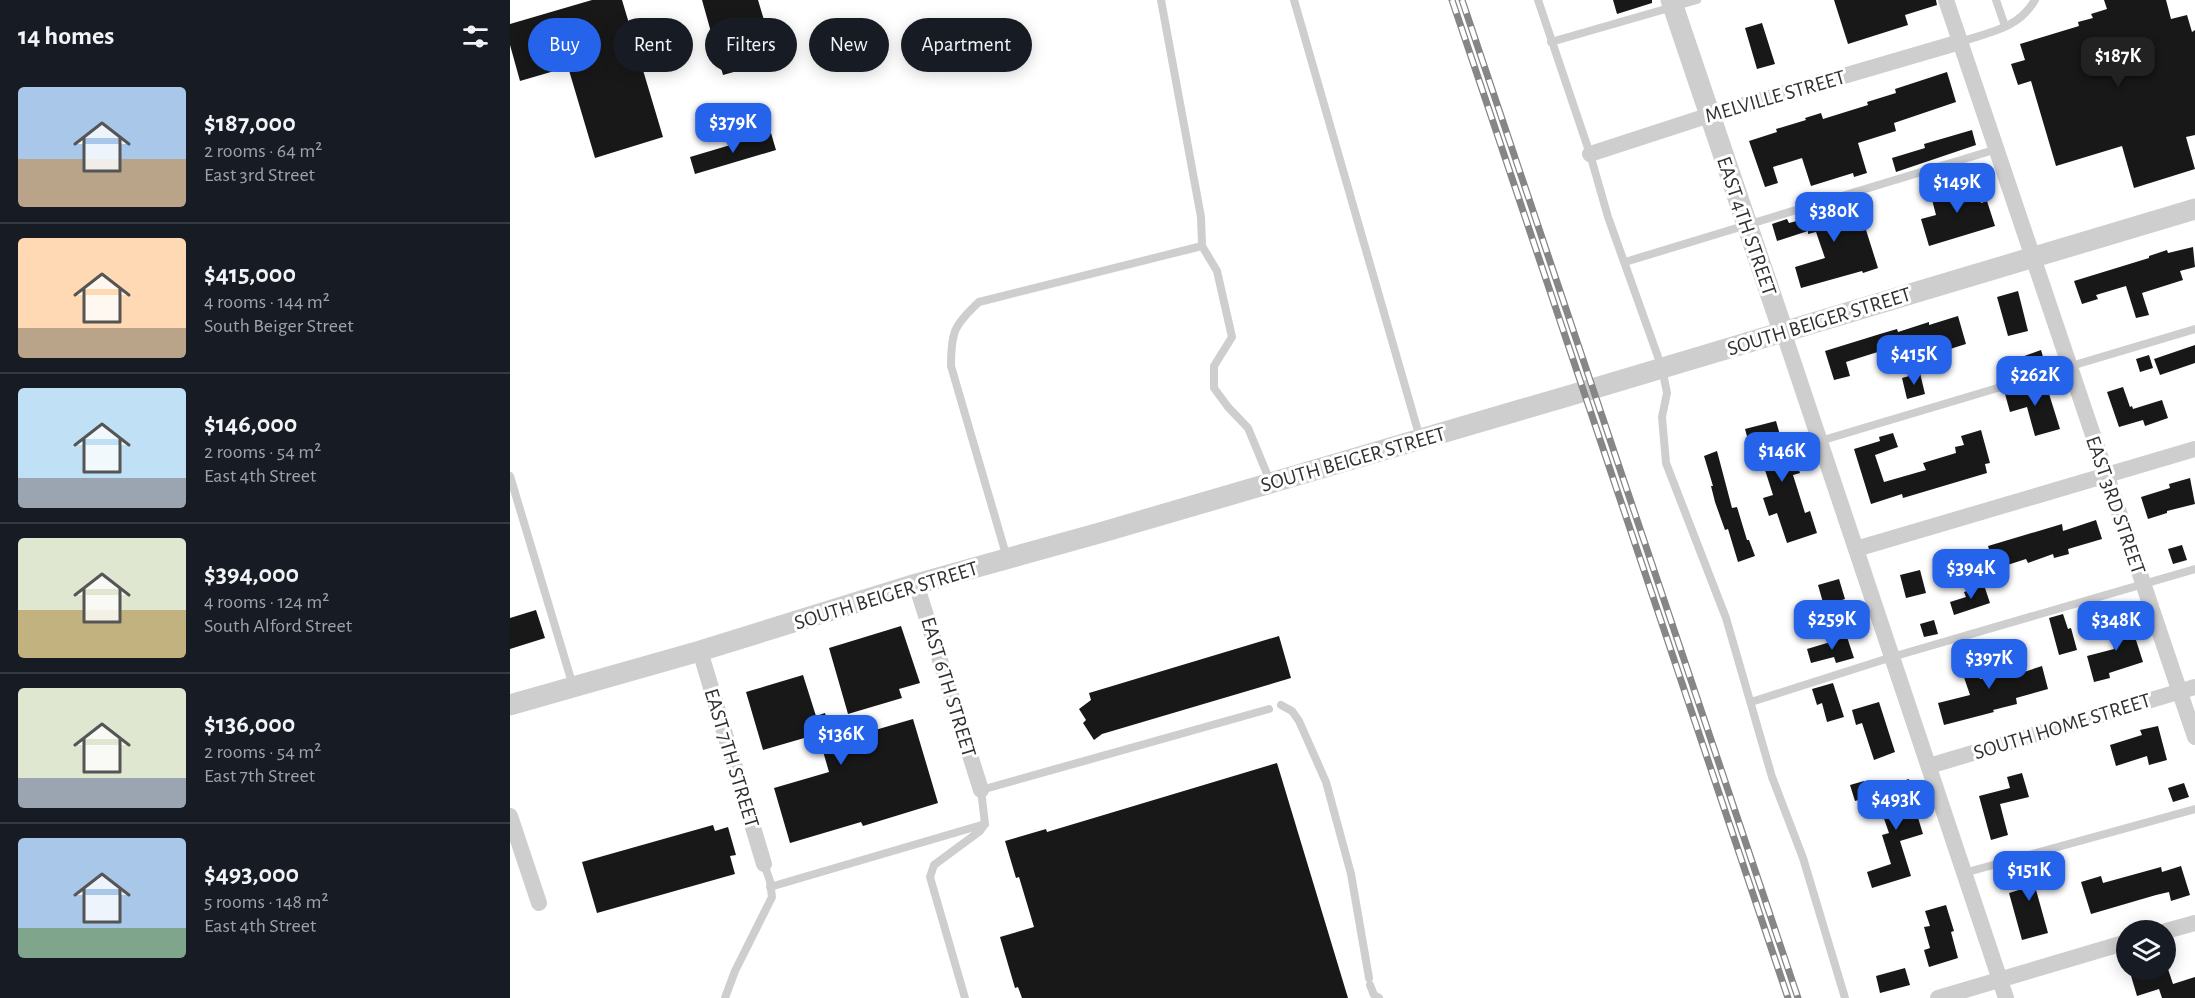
<!DOCTYPE html>
<html lang="en">
<head>
<meta charset="utf-8">
<style>
	:root { --surface:#171b24; --page:#242831; --text:#f1f3f6; --muted:#9ea1a6; --line:#363941; --accent:#2563eb }
	body { margin:0; font-family:"Alegreya Sans",sans-serif; background:var(--page); color:var(--text); height:100vh; display:flex; flex-direction:column; font-size:22px; white-space:nowrap }
	* { box-sizing:border-box; margin:0 }
	p { font-size:20px; color:var(--muted) }
	.icon { flex:none; width:33px; height:33px; fill:none; stroke:currentColor; stroke-width:2; stroke-linecap:round; stroke-linejoin:round }
	.map { position:relative; flex:1; overflow:hidden }
	.sheet { display:flex; flex-direction:column; background:var(--surface); width:510px }
	.sheet>* { flex:none }
	.banner { position:absolute; left:18px; top:18px; width:570px; height:54px; display:flex; gap:12px }
	.controls { position:absolute; left:1606px; top:920px; display:grid; gap:12px }
	.controls a { display:grid; place-items:center; width:60px; height:60px; border-radius:50%; background:var(--surface); box-shadow:0 3px 15px #0003; font-size:30px }
	.price { position:absolute; translate:-50% -51px; padding:0 14px; border-radius:12px; background:var(--accent); color:#fff; font-size:20px; line-height:39px; filter:drop-shadow(0 2px 3px #0008) }
	.price::after { content:''; position:absolute; left:50%; top:36px; width:18px; height:14px; margin-left:-9px; background:inherit; clip-path:polygon(0 0,100% 0,50% 100%) }
	.price.on { background:#222; color:#fff }
	ul { padding:0; list-style:none }
	li { display:flex; align-items:center; gap:18px; height:150px; padding:0 18px }
	li+li { border-top:2px solid var(--line) }
	li span { display:grid; place-items:center; flex:none; width:168px; height:120px; border-radius:6px; color:#555 }
	li>.icon { margin-inline-start:auto }
	span .icon { width:72px; height:72px; fill:#fffc; stroke-width:1 }
	li b { font-size:26px }
	h2 { display:flex; justify-content:space-between; align-items:center; height:72px; padding:0 18px; font-size:26px }
	.tag { padding:0 21px; border-radius:27px; background:var(--surface); box-shadow:0 3px 15px #0003; font-size:21px; line-height:54px }
	.tag.on { background:var(--accent); color:#fff }
	main { display:flex; flex:1; min-height:0 }
	.map>svg:first-child { display:block }
</style>
</head>
<body>
<main>
<section class="sheet">
<h2>14 homes<svg class="icon" aria-label="filters" viewBox="0 0 24 24"><path d="M4 7h16M4 17h16"/><circle cx="9" cy="7" r="2"/><circle cx="15" cy="17" r="2"/></svg></h2>
<ul>
<li><span style="background:linear-gradient(#a9c7e8 60%,#b9a48a 0)"><svg class="icon" aria-label="home" viewBox="0 0 24 24"><path d="M3 11l9-7 9 7M6 9v11h12V9"/></svg></span><div><b>$187,000</b><p>2 rooms · 64 m²</p><p>East 3rd Street</p></div></li>
<li><span style="background:linear-gradient(#ffd9b3 75%,#b9a48a 0)"><svg class="icon" aria-label="home" viewBox="0 0 24 24"><path d="M3 11l9-7 9 7M6 9v11h12V9"/></svg></span><div><b>$415,000</b><p>4 rooms · 144 m²</p><p>South Beiger Street</p></div></li>
<li><span style="background:linear-gradient(#bfe0f5 75%,#9aa5b1 0)"><svg class="icon" aria-label="home" viewBox="0 0 24 24"><path d="M3 11l9-7 9 7M6 9v11h12V9"/></svg></span><div><b>$146,000</b><p>2 rooms · 54 m²</p><p>East 4th Street</p></div></li>
<li><span style="background:linear-gradient(#dfe7d0 60%,#c2b280 0)"><svg class="icon" aria-label="home" viewBox="0 0 24 24"><path d="M3 11l9-7 9 7M6 9v11h12V9"/></svg></span><div><b>$394,000</b><p>4 rooms · 124 m²</p><p>South Alford Street</p></div></li>
<li><span style="background:linear-gradient(#dfe7d0 75%,#9aa5b1 0)"><svg class="icon" aria-label="home" viewBox="0 0 24 24"><path d="M3 11l9-7 9 7M6 9v11h12V9"/></svg></span><div><b>$136,000</b><p>2 rooms · 54 m²</p><p>East 7th Street</p></div></li>
<li><span style="background:linear-gradient(#a9c7e8 75%,#7fa58c 0)"><svg class="icon" aria-label="home" viewBox="0 0 24 24"><path d="M3 11l9-7 9 7M6 9v11h12V9"/></svg></span><div><b>$493,000</b><p>5 rooms · 148 m²</p><p>East 4th Street</p></div></li>
</ul>
</section>
<div class="map">
<svg width="1685" height="998" viewBox="0 0 1685 998">
	<rect width="100%" height="100%" fill="#fff"/>
	<path fill="#181818" d="M82 0H112L153 137 85 158 58 67 10 81 0 45V24Z
		M192 0H248L266 60 213 75Z
		M1103 0H1142V3L1107 14Z
		M1324 0H1426L1427 5 1395 15 1398 25 1338 44Z
		M1594 0H1656L1661 19 1677 15 1682 32 1685 30V135L1676 137 1685 169 1624 188 1612 146 1546 166 1521 81 1508 85 1501 64 1515 60 1510 44 1569 26 1568 22 1583 18 1581 14 1597 9Z
		M1252 23 1265 64 1247 69 1235 28Z
		M1437 72 1446 102 1384 123 1386 131 1348 143 1357 173 1344 177 1343 173 1301 186 1292 158 1263 167 1268 183 1255 187 1239 141 1267 132 1266 129 1296 120 1295 118 1311 113 1313 119 1358 105 1357 102 1386 93 1385 89Z
		M1462 130 1466 145 1386 172 1382 158 1415 148 1414 144Z
		M261 133 266 150 185 174 180 157Z
		M1465 182 1471 203 1477 201 1485 226 1419 246 1411 219 1426 215 1420 192 1437 187 1438 190Z
		M1349 197 1354 214H1351L1368 268 1353 273 1352 271 1291 288 1285 267 1315 258 1306 232 1298 234V231L1267 241 1262 224 1277 219 1279 223 1325 211 1323 205Z
		M1683 247 1685 267 1670 271 1673 280 1632 293 1639 315 1626 318 1616 286 1586 295 1588 299 1572 304 1564 281 1639 258V256L1657 250 1658 253Z
		M1508 291 1518 331 1498 336 1487 297Z
		M1448 316 1456 344 1440 349 1437 338 1376 357 1374 350 1336 362 1340 376 1324 380 1315 351 1370 334 1387 329 1388 332 1419 322V325Z
		M1685 345V363L1650 375 1644 359Z
		M1531 350 1536 367 1511 374 1506 359Z
		M1639 355 1643 368 1630 372 1626 359Z
		M1410 373 1415 394 1397 399 1392 378Z
		M1535 381 1550 429 1525 436 1517 407 1500 412 1495 394Z
		M1613 387 1620 407 1622 406 1623 409 1652 400 1658 418 1635 426 1633 420 1609 427 1597 392Z
		M1266 421 1276 456 1283 454 1290 473 1283 475 1295 513 1300 511 1307 533 1277 543 1267 513 1259 516 1253 498 1263 495 1247 445 1240 447 1235 429Z
		M1471 430 1480 463 1475 464 1477 473 1393 498 1392 494 1361 504 1344 449 1370 441 1369 437 1383 433 1388 447 1365 455 1374 482 1416 470 1413 463 1446 453 1445 447 1454 445 1451 436Z
		M1207 451 1222 508 1227 507 1237 540H1239L1245 556 1228 562 1218 529 1215 530 1205 502 1201 486H1203L1194 456Z
		M1680 478 1685 504 1657 511V513L1638 519 1631 497 1660 488 1659 484Z
		M1586 520 1592 539 1558 549 1559 554 1544 558 1543 554 1518 563 1516 559 1485 569 1478 546 1552 524 1553 531Z
		M1672 545 1677 560 1663 564 1658 549Z
		M1410 570 1416 593 1396 598 1390 575Z
		M1329 579 1335 599 1314 606 1308 585Z
		M1474 585 1480 603 1444 615 1440 602 1456 597 1454 592Z
		M26 610 35 638 0 649V618Z
		M1553 614 1558 629 1561 628 1567 650 1549 655 1539 618Z
		M1619 618 1633 662 1599 673 1600 678 1584 682 1577 656 1604 649 1597 626Z
		M1424 620 1428 634 1414 637 1410 624Z
		M391 626 410 683 389 689 392 698 338 714 319 648Z
		M769 636 781 678 592 734 584 740 573 723 576 720 569 709 581 700 579 693Z
		M1337 637 1344 658 1326 663 1324 657 1301 663 1297 649Z
		M1458 644 1470 679 1507 670 1508 674 1532 666 1538 689 1506 698 1507 704 1483 710 1484 712 1434 725 1428 703 1460 695 1444 648Z
		M293 675 306 716 315 713 324 742 403 719 428 803 353 826 351 822 280 843 264 788 319 772 308 734 253 750 236 692Z
		M1323 683 1334 717 1317 722 1312 703 1307 705 1302 689Z
		M1369 702 1385 752 1364 760 1352 723 1346 725 1342 710Z
		M1648 726 1657 760 1639 765 1637 756 1606 766 1600 745 1632 735 1630 730Z
		M767 763 838 998H512L508 987 505 988 490 937 524 927 509 877 506 878 495 841 536 829 537 832Z
		M1512 773 1519 797 1490 804 1498 835 1481 840 1469 796 1500 788 1497 777Z
		M1399 779 1404 797 1402 798 1413 834 1390 841 1401 876 1362 888 1357 872 1381 864 1372 835 1379 833 1364 790Z
		M1354 781 1358 797 1345 801 1340 785Z
		M1674 783 1679 797 1663 802 1658 788Z
		M203 825 205 831 218 827 226 855 220 856 225 874 87 913 72 862Z
		M1528 859 1533 876 1523 879 1538 933 1512 940 1499 893 1512 889 1505 866Z
		M1671 866 1680 895 1661 901 1659 892 1646 895 1581 914 1571 882 1591 876 1593 883 1651 867 1652 872Z
		M1436 905 1444 931 1441 932 1448 958 1419 967 1414 950 1420 948 1414 927 1420 926 1415 911Z
		M1395 968 1400 985 1370 993 1366 976Z
		M1619 969H1658L1663 984 1685 977V998H1652L1649 989 1627 996Z"/>
	<g fill="none" stroke-linecap="round" stroke-linejoin="round">
		<path stroke="#cecece" stroke-width="8" d="M651 0 691 217 692 246
			M784 0 910 438
			M1028 0 1080 154 1098 217 1152 368 1157 393 1152 417 1156 463 1216 618 1262 777 1293 858 1335 998
			M1486 0 1495 26
			M1041 42 1187 0
			M1450 42C1480 32 1508 29 1525 0
			M1115 262 1487 149
			M1310 441 1685 329
			M0 476 63 686
			M497 558 441 366C441 332 444 325 469 302L692 246 707 271 722 337 704 366V388L718 407 738 428 760 481
			M1241 702 1382 657 1685 569
			M771 705 782 711 789 721 816 782 841 874 859 978
			M1454 873 1685 809
			M260 887 475 824
			M860 985 864 995 869 998
			M215 998 225 971 262 897 260 881 254 864
			M455 998 420 877 424 865 470 831 475 824 471 790 759 709"/>
		<path stroke="#cecece" stroke-width="16" d="M1436 0 1685 737
			M1080 154 1200 115 1450 42
			M1273 331 1496 998
			M1346 549 1685 449
			M406 584 471 790
			M190 651 254 864
			M1419 766 1685 687
			M0 816 29 903
			M1656 931 1685 923
			M1428 998 1617 942"/>
		<path stroke="#cecece" stroke-width="21" d="M1161 0 1273 331
			M0 705 190 651 406 584 593 532 1082 389 1685 209"/>
		<defs>
			<path id="rail" d="M942 0 1278 998
				M952 0 1288 998"/>
		</defs>
		<use href="#rail" stroke="#868686" stroke-width="7"/>
		<use href="#rail" stroke="#fff" stroke-width="4.5" stroke-dasharray="14" stroke-linecap="butt"/>
	</g>
	<g text-anchor="middle" stroke-width="6" stroke-linejoin="round" paint-order="stroke">
		<g font-size="21" fill="#313131" stroke="#fff">
			<text transform="translate(1265 96) rotate(-16)" y="7">MELVILLE STREET</text>
			<text transform="translate(1237 226) rotate(71)" y="7">EAST 4TH STREET</text>
			<text transform="translate(1309 321) rotate(-17)" y="7">SOUTH BEIGER STREET</text>
			<text transform="translate(843 459) rotate(-16)" y="7">SOUTH BEIGER STREET</text>
			<text transform="translate(1606 505) rotate(71)" y="7">EAST 3RD STREET</text>
			<text transform="translate(376 595) rotate(-17)" y="7">SOUTH BEIGER STREET</text>
			<text transform="translate(439 687) rotate(73)" y="7">EAST 6TH STREET</text>
			<text transform="translate(1552 726) rotate(-17)" y="7">SOUTH HOME STREET</text>
			<text transform="translate(222 758) rotate(73)" y="7">EAST 7TH STREET</text>
		</g>
	</g>
</svg>
<div class="controls">
<a><svg class="icon" aria-label="layers" viewBox="0 0 24 24"><path d="M12 4l9 5-9 5-9-5zM3 14l9 5 9-5"/></svg></a>
</div>
<b class="price on" style="left:1608px;top:88px">$187K</b>
<b class="price" style="left:223px;top:154px">$379K</b>
<b class="price" style="left:1447px;top:214px">$149K</b>
<b class="price" style="left:1324px;top:243px">$380K</b>
<b class="price" style="left:1404px;top:386px">$415K</b>
<b class="price" style="left:1525px;top:407px">$262K</b>
<b class="price" style="left:1272px;top:483px">$146K</b>
<b class="price" style="left:1461px;top:600px">$394K</b>
<b class="price" style="left:1322px;top:651px">$259K</b>
<b class="price" style="left:1606px;top:652px">$348K</b>
<b class="price" style="left:1479px;top:690px">$397K</b>
<b class="price" style="left:331px;top:766px">$136K</b>
<b class="price" style="left:1386px;top:831px">$493K</b>
<b class="price" style="left:1519px;top:902px">$151K</b>
<div class="banner">
<a class="tag on">Buy</a>
<a class="tag">Rent</a>
<a class="tag">Filters</a>
<a class="tag">New</a>
<a class="tag">Apartment</a>
</div>
</div>
</main>
</body>
</html>
